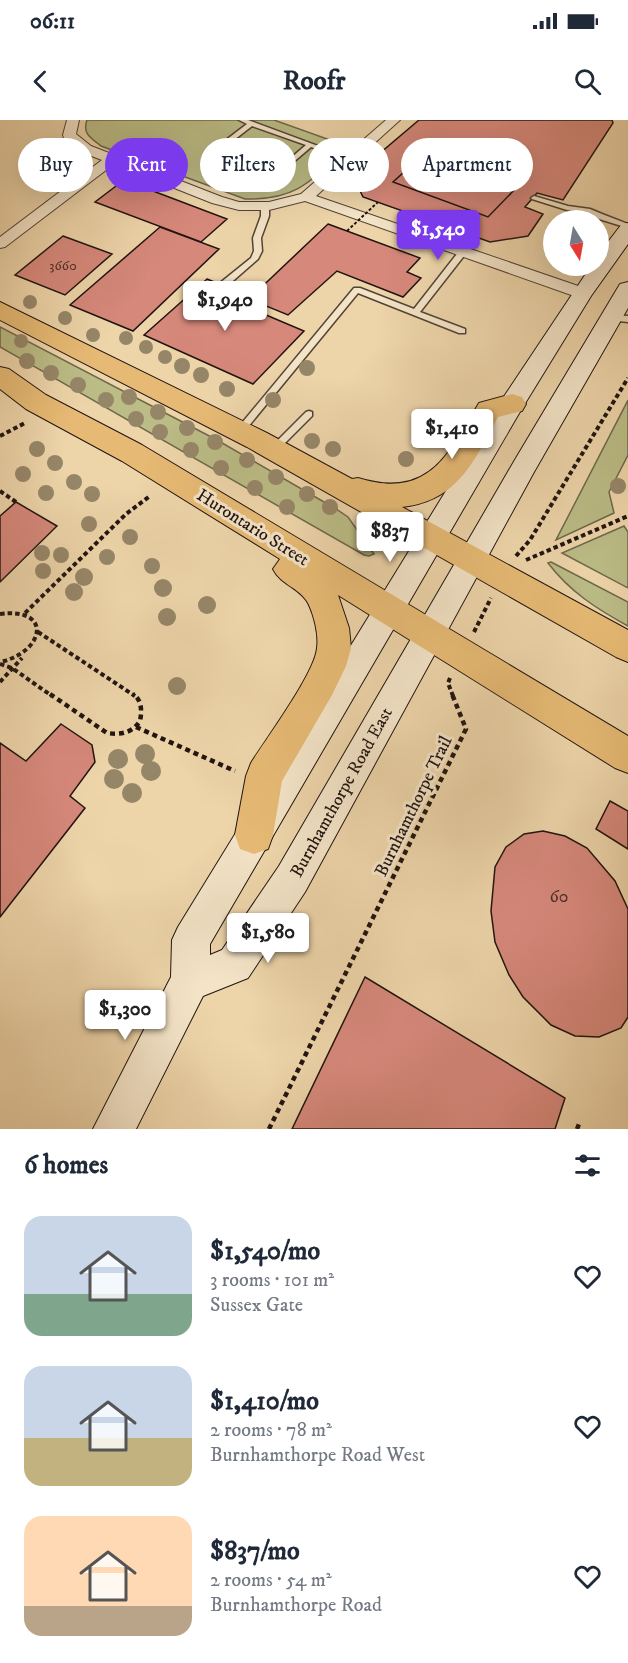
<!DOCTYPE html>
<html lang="en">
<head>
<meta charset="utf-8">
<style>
	:root { --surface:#fff; --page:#f2f2f3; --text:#1f2937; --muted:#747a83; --accent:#7c3aed }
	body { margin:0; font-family:"IM FELL DW Pica",serif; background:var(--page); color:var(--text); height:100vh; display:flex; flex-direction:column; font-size:22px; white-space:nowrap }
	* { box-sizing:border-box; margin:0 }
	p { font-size:20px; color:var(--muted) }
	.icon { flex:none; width:33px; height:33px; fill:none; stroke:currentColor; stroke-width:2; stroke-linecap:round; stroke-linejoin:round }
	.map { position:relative; height:1009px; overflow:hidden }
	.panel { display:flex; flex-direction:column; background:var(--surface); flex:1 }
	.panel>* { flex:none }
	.hud { position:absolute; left:18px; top:18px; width:592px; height:54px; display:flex; gap:12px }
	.needle { width:39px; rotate:169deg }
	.controls { position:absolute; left:543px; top:90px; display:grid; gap:12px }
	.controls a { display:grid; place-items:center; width:66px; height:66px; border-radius:50%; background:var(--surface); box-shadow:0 6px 24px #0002; font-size:30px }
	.price { position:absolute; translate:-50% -51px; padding:0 14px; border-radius:6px; background:#fff; color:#222; font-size:20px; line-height:39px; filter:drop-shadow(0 2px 3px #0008) }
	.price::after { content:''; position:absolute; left:50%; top:36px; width:18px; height:14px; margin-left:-9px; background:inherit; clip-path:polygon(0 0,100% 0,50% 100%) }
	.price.active { background:var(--accent); color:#fff }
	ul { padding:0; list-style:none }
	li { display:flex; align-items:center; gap:18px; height:150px; padding:0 24px }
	li span { display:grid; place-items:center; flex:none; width:168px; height:120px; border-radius:18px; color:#555 }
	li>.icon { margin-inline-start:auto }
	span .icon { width:72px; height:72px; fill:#fffc; stroke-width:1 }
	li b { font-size:26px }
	h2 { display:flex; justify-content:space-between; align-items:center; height:72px; padding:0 24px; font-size:26px }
	.pill { padding:0 21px; border-radius:27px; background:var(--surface); box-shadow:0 6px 24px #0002; font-size:21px; line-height:54px }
	.pill.active { background:var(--accent); color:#fff }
	.status { display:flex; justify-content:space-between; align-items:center; height:42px; padding:0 30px; background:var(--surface); direction:ltr }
	.status svg { height:16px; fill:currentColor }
	header { display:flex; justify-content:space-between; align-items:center; height:78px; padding:0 24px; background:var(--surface); font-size:27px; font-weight:800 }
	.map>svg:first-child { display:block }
</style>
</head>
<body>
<div class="status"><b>06:11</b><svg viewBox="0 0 49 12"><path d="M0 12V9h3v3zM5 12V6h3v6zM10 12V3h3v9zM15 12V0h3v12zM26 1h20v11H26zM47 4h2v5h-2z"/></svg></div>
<header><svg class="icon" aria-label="back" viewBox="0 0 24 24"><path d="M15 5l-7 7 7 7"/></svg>Roofr<svg class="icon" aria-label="search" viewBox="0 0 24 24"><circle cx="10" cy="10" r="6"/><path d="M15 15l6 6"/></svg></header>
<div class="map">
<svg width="628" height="1009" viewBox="0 0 628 1009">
	<rect width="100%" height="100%" fill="#edd4a9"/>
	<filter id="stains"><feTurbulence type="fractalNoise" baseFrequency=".00333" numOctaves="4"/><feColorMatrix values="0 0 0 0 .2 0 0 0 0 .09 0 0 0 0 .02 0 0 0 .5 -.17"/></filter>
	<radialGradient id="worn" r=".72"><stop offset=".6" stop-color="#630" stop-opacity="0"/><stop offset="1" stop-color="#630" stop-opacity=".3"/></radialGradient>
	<path fill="#bbbc86" stroke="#6e684b" stroke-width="1.5" d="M87 0H274L347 26C311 61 298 80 245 79L101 26C91 18 82 14 87 0Z
		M0 207 217 320 336 389 348 397 374 434 369 436 364 435 0 227Z
		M628 280V335L609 372 614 393 556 420Z
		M624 406 628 412V468L562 433Z
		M551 442 628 482V506C597 489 570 472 548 443Z"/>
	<path fill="#d6887b" stroke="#201410" stroke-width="1.5" d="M419 0H612L613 3 563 80 537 73 525 87 543 94 528 116 490 122 363 77 353 56Z
		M425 33 518 66 488 97 393 62Z
		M124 60 227 99 201 122 95 82Z
		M328 104 420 138 407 152 421 158 403 177 337 151 288 195 249 179Z
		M160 107 219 129 133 211 70 185Z
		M63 116 112 134 65 175 15 155Z
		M207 159 249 176 240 184 304 211 253 264 144 215Z
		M16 382 57 406 0 462V396Z
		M61 604 92 625 95 642 70 676 85 688 0 797V623L26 641Z
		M610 681 628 691V729L596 709Z
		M543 711 565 716 587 728 615 761 628 789V897L621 908 599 917 575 916 551 905 523 877 509 855 495 822 491 791 495 747 506 727 524 714Z
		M365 857 565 978 555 1009H292Z"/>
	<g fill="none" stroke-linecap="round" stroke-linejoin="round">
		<defs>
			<path id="lane" d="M239 0H248L353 39 348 40 311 27 270 62 205 38V36L247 4ZM252 6 306 25 269 57 212 37Z
				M534 76 568 86 590 89 602 94 628 104V108L596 98 586 92 567 90 532 79 531 78Z
				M265 84 269 86V96L261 118 262 131 258 139 226 167H220V163L251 138 254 131 253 118 261 96V86Z
				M460 130 467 132 420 192 465 209V213H459L358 173 243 313H237V309L354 168H360L414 189Z
				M612 195 628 196V202L609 200V196Z
				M309 291 312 292V296L279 329H273L271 327 306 292Z"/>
			<path id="street" d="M67 0H79L76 14 91 26 222 77 239 82H269L301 74 386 0H400L316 76 587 169 590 173 582 178 577 177 305 81 269 90H239L212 83 114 44 5 127 0 128V117L102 40 81 32 64 18 63 15Z"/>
			<path id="secondary" d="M628 103V124L591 176 521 290 210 824V835L222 830 279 746 516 338 617 169 620 164 628 162V188L534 352 305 772 248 858 203 876 136 1009H93L171 857 172 820 178 807 503 278 591 146H598V135L621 105Z"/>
			<path id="primary" d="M0 182 267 313 352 359 358 358C429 380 448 335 479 283L512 274 522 277 526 284 522 291 498 297C474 341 458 381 402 387L628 510V542L616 537 247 327 0 200Z
				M0 247 9 249 46 275 142 325 628 616V653L615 648 338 475 349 508 351 528 346 546 332 575 282 661 273 715 268 729 254 734 240 729 235 715 246 656 251 643C266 619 315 553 317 528 319 515 314 495 308 483 300 468 281 465 273 449L280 439 122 341 26 289 0 269Z"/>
		</defs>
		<use href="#lane" stroke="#534436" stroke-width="3"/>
		<use href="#street" stroke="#534436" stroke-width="2"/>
		<use href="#secondary" stroke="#201410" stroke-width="2"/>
		<use href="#primary" stroke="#201410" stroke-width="2"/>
		<path stroke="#201410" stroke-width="4" stroke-dasharray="4.5 3" stroke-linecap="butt" d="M0 316 25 303
			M0 371 16 382
			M516 436 530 420 628 258
			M526 440 628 396
			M25 493 126 394 150 376
			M0 494C53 487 45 532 0 542
			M38 512 135 576
			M474 512 491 478
			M0 544 12 548 52 576
			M450 558 448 563 453 576
			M0 562 22 538"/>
		<path stroke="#201410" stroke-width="4.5" stroke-dasharray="5 4" stroke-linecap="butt" d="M50 574 107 613C121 615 132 613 140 601 142 591 142 580 133 574
			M136 607 235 651
			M269 1009 466 609 452 574
			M577 1009 579 1004"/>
		<use href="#lane" fill="#f3e3c7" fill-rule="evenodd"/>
		<use href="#street" fill="#f3e3c7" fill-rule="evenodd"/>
		<use href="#secondary" fill="#f3e3c7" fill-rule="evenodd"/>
		<use href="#primary" fill="#e6ba74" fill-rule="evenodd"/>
		<path stroke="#201410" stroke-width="2" stroke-dasharray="3 2" stroke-linecap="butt" d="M347 111 378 82"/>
	</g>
	<g fill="#968668">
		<circle cx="30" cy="182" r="7"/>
		<circle cx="65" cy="198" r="7"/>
		<circle cx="93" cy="215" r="7"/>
		<circle cx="126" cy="218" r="7"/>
		<circle cx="21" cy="221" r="7"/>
		<circle cx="146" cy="227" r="7"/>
		<circle cx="165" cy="237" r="7"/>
		<circle cx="27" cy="241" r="8"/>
		<circle cx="182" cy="246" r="8"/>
		<circle cx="307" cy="248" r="8"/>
		<circle cx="51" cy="253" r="8"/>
		<circle cx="201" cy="255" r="8"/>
		<circle cx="78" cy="265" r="8"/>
		<circle cx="227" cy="269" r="8"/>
		<circle cx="129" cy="277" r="8"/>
		<circle cx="106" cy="280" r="8"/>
		<circle cx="273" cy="280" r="8"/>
		<circle cx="158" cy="292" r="8"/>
		<circle cx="136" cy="299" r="8"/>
		<circle cx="187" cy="308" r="8"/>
		<circle cx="160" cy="312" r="8"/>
		<circle cx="312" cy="321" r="8"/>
		<circle cx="215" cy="322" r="8"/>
		<circle cx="37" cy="329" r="8"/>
		<circle cx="333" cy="329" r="8"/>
		<circle cx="191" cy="330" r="8"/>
		<circle cx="406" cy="339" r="8"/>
		<circle cx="247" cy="340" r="8"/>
		<circle cx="55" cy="343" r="8"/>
		<circle cx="221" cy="348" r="8"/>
		<circle cx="23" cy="354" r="8"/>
		<circle cx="276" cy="357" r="8"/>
		<circle cx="74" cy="362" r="8"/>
		<circle cx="618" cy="366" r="8"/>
		<circle cx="255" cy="368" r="8"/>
		<circle cx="46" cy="373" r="8"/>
		<circle cx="92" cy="374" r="8"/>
		<circle cx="307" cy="374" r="8"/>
		<circle cx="287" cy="387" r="8"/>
		<circle cx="330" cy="387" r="8"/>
		<circle cx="89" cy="404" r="8"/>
		<circle cx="130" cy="417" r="8"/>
		<circle cx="42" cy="433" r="8"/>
		<circle cx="61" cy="435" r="8"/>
		<circle cx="107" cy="437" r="8"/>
		<circle cx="152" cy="446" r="8"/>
		<circle cx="43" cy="451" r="8"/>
		<circle cx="84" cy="457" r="9"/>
		<circle cx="163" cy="468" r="9"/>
		<circle cx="74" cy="472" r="9"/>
		<circle cx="207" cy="485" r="9"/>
		<circle cx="167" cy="497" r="9"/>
		<circle cx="177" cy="566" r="9"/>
		<circle cx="145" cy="634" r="10"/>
		<circle cx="118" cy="639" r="10"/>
		<circle cx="151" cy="651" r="10"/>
		<circle cx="114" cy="659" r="10"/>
		<circle cx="132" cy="673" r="10"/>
	</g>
	<g text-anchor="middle" stroke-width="6" stroke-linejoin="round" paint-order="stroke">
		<g font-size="14" fill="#4e312b">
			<text x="63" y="150">3660</text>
		</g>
		<g font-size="18" fill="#201410" stroke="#f3e3c7">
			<text transform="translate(253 407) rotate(32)" y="6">Hurontario Street</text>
			<text transform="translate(341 672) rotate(-61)" y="6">Burnhamthorpe Road East</text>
			<text transform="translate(413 686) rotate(-64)" y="6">Burnhamthorpe Trail</text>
		</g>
		<g font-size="18" fill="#4e312b">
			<text x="559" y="782">60</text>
		</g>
	</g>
	<rect width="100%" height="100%" filter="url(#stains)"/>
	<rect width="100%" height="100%" fill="url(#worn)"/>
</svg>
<div class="controls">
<a><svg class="needle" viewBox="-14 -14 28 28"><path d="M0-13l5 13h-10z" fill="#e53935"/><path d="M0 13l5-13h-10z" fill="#747a83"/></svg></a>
</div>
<b class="price active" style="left:438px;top:141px">$1,540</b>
<b class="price" style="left:225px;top:212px">$1,940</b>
<b class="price" style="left:452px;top:340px">$1,410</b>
<b class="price" style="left:390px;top:443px">$837</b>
<b class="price" style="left:268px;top:844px">$1,580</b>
<b class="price" style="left:125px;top:921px">$1,300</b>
<div class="hud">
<a class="pill">Buy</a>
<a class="pill active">Rent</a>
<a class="pill">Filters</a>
<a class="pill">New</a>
<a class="pill">Apartment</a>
</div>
</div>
<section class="panel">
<h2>6 homes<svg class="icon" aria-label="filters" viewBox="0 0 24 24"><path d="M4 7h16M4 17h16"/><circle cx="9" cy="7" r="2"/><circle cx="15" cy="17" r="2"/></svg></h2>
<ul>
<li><span style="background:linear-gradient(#c9d6e8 65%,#7fa58c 0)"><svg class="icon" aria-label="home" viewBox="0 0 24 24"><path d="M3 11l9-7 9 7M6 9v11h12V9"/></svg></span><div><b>$1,540/mo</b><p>3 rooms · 101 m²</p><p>Sussex Gate</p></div><svg class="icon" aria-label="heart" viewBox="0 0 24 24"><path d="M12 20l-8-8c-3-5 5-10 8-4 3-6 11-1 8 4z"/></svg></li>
<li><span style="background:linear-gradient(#c9d6e8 60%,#c2b280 0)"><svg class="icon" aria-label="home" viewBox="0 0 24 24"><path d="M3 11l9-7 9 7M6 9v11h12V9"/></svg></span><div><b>$1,410/mo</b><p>2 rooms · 78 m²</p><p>Burnhamthorpe Road West</p></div><svg class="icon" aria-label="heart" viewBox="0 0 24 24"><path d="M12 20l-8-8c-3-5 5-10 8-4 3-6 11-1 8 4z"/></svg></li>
<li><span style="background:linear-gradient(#ffd9b3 75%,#b9a48a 0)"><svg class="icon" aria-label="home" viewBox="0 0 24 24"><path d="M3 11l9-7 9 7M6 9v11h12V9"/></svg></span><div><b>$837/mo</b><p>2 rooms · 54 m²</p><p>Burnhamthorpe Road</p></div><svg class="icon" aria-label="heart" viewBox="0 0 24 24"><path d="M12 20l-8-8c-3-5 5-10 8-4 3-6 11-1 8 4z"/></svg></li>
</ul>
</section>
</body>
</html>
